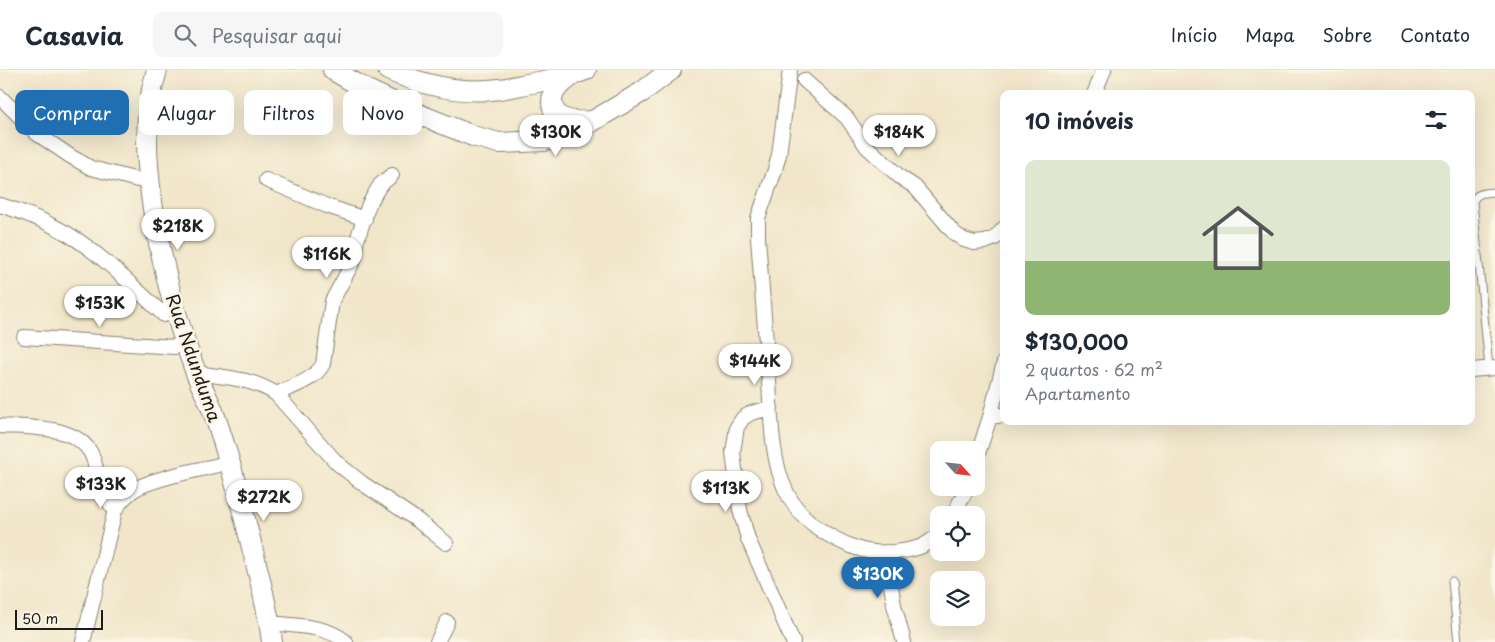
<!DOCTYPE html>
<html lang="pt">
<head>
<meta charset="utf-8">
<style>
	:root { --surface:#fff; --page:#f6f6f7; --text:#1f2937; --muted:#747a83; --line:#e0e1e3; --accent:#1f6fb2 }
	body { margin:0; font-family:"Playpen Sans",sans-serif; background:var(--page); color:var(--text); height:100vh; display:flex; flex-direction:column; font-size:19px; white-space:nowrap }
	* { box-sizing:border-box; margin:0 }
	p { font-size:16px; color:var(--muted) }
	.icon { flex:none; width:28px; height:28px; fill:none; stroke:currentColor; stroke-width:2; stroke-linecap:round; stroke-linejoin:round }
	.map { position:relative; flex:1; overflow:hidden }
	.details { position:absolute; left:1000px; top:20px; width:475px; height:335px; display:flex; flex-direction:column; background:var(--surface); border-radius:10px; box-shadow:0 5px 20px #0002 }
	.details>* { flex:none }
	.banner { position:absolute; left:15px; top:20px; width:475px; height:45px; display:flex; gap:10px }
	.needle { width:32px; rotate:117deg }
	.controls { position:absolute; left:930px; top:371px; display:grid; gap:10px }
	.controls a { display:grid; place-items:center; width:55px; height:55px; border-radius:10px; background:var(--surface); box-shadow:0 5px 20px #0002; font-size:25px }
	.scale { position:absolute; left:15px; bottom:12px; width:88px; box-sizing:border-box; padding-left:5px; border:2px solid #1c1c1c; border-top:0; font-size:14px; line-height:18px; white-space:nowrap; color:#1c1c1c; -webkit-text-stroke:4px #fcf5e5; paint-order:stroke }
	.price { position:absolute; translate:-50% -42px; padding:0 11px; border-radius:18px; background:#fff; color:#222; font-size:16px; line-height:32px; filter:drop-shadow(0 1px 2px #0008) }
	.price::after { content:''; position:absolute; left:50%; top:30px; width:15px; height:11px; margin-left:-8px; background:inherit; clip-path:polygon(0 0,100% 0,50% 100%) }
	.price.active { background:var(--accent); color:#fff }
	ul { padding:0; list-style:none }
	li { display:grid; align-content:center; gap:10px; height:265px; padding:0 25px }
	li span { display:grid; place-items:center; height:155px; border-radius:10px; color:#555 }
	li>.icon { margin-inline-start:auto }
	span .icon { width:90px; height:90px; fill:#fffc; stroke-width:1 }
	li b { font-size:21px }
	h2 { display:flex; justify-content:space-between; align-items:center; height:60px; padding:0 25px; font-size:21px }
	.chip { padding:0 18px; border-radius:10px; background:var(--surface); box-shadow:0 5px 20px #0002; font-size:18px; line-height:45px }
	.chip.active { background:var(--accent); color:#fff }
	header { display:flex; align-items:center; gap:30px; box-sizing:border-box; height:70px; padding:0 25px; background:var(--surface); border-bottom:1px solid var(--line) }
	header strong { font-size:24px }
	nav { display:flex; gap:28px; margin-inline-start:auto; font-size:18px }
	.search { width:350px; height:45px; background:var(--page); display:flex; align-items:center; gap:12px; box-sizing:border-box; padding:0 18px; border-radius:10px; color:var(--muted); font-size:19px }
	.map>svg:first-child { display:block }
</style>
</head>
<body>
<header>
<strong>Casavia</strong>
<div class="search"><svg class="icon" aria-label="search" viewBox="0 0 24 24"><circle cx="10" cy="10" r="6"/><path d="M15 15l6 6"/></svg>Pesquisar aqui</div>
<nav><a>Início</a><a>Mapa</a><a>Sobre</a><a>Contato</a></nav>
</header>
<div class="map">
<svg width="1495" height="572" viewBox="0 0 1495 572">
	<rect width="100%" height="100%" fill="#fcf5e5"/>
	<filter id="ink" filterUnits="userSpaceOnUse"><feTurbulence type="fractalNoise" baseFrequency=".02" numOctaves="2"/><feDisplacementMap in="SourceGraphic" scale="10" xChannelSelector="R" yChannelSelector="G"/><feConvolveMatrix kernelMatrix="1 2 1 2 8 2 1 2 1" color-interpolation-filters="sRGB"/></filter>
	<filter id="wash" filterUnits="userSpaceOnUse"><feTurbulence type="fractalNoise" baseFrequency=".0096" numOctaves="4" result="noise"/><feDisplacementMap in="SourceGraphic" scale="20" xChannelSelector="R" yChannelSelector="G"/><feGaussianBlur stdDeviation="1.12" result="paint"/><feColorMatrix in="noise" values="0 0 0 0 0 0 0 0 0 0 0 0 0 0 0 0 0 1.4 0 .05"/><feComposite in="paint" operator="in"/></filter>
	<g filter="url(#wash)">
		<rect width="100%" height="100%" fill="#f1e6ca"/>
	</g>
	<g filter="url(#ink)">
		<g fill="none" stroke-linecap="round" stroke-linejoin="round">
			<defs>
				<path id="lane" d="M1489 298 1473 132C1476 122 1485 123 1495 122
					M1452 511 1458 572"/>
				<path id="street" d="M790 0 779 85 774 103 758 148V168C762 216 765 264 769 311 771 347 771 391 787 423 800 450 829 468 856 478 875 485 901 483 920 477 926 475 933 469 939 465
					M804 10 847 48 867 77 900 107 915 117 954 163 964 170 974 173 985 172 995 168 1004 158
					M1094 24 1104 0
					M0 27 36 63 70 86 91 98 138 110
					M266 110 327 136 365 149
					M0 135C20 141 39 148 57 158 95 177 132 216 164 245
					M24 267 175 277
					M1471 300 1495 298
					M196 303C223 307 252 308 276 324L337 393 362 413 417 450 446 473
					M276 324C291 317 315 310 323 294L332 231 353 192 356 173 369 134 380 115 392 105
					M771 338 751 343 743 348 737 357 733 382 740 440 748 469 793 572
					M990 347 1004 292
					M0 356C30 358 84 354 94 391 99 409 102 426 115 440
					M976 390 990 347 1004 345
					M953 445 967 418
					M886 482 894 535 904 572
					M270 553C294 556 327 555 346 572
					M83 572 115 440C121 431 128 423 137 418 158 407 195 401 218 395
					M437 572 447 552"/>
				<path id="secondary" d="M157 0C141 51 147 105 156 157 165 207 178 256 196 303 201 316 208 328 213 341 228 382 239 426 250 469 258 503 268 537 272 572
					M333 0 365 19 423 46 473 66 499 73 544 71 569 65 642 22 671 0
					M388 0C422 15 462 24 500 19 513 17 525 14 538 12 554 9 570 6 586 0
					M573 5C568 9 562 13 558 17 554 21 552 26 552 32 553 53 578 52 593 51"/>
			</defs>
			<use href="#lane" stroke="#868173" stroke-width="9"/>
			<use href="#street" stroke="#868173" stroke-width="16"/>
			<use href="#secondary" stroke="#868173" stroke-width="22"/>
			<use href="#lane" stroke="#fff" stroke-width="7"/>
			<use href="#street" stroke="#fff" stroke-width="14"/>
			<use href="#secondary" stroke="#fff" stroke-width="20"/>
		</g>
	</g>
	<g text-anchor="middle" stroke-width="5" stroke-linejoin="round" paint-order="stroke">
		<g font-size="18" fill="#1c1c1c" stroke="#fcf5e5">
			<text transform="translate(193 288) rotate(71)" y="6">Rua Ndunduma</text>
		</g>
	</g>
</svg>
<div class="controls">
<a><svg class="needle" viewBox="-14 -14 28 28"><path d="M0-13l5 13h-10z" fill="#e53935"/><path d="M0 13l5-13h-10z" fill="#747a83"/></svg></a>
<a><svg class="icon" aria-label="locate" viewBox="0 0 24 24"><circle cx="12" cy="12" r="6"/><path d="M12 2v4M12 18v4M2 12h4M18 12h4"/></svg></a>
<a><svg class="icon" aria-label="layers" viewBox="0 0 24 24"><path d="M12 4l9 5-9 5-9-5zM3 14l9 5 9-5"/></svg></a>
</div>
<div class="scale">50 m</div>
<b class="price" style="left:556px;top:87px">$130K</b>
<b class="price" style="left:899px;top:87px">$184K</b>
<b class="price" style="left:178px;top:181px">$218K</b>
<b class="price" style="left:327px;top:209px">$116K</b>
<b class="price" style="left:100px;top:258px">$153K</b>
<b class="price" style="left:755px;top:316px">$144K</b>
<b class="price" style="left:101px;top:439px">$133K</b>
<b class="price" style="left:726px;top:443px">$113K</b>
<b class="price" style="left:264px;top:452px">$272K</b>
<b class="price active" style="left:878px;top:529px">$130K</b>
<div class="banner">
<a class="chip active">Comprar</a>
<a class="chip">Alugar</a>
<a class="chip">Filtros</a>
<a class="chip">Novo</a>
</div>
<section class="details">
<h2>10 imóveis<svg class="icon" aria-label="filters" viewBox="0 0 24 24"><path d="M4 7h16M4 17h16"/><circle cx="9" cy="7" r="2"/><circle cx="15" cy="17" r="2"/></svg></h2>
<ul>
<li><span style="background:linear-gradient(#dfe7d0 65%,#8fb573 0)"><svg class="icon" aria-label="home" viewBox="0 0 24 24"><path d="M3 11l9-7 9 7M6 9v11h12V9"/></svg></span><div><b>$130,000</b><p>2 quartos · 62 m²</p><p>Apartamento</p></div></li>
</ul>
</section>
</div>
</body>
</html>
